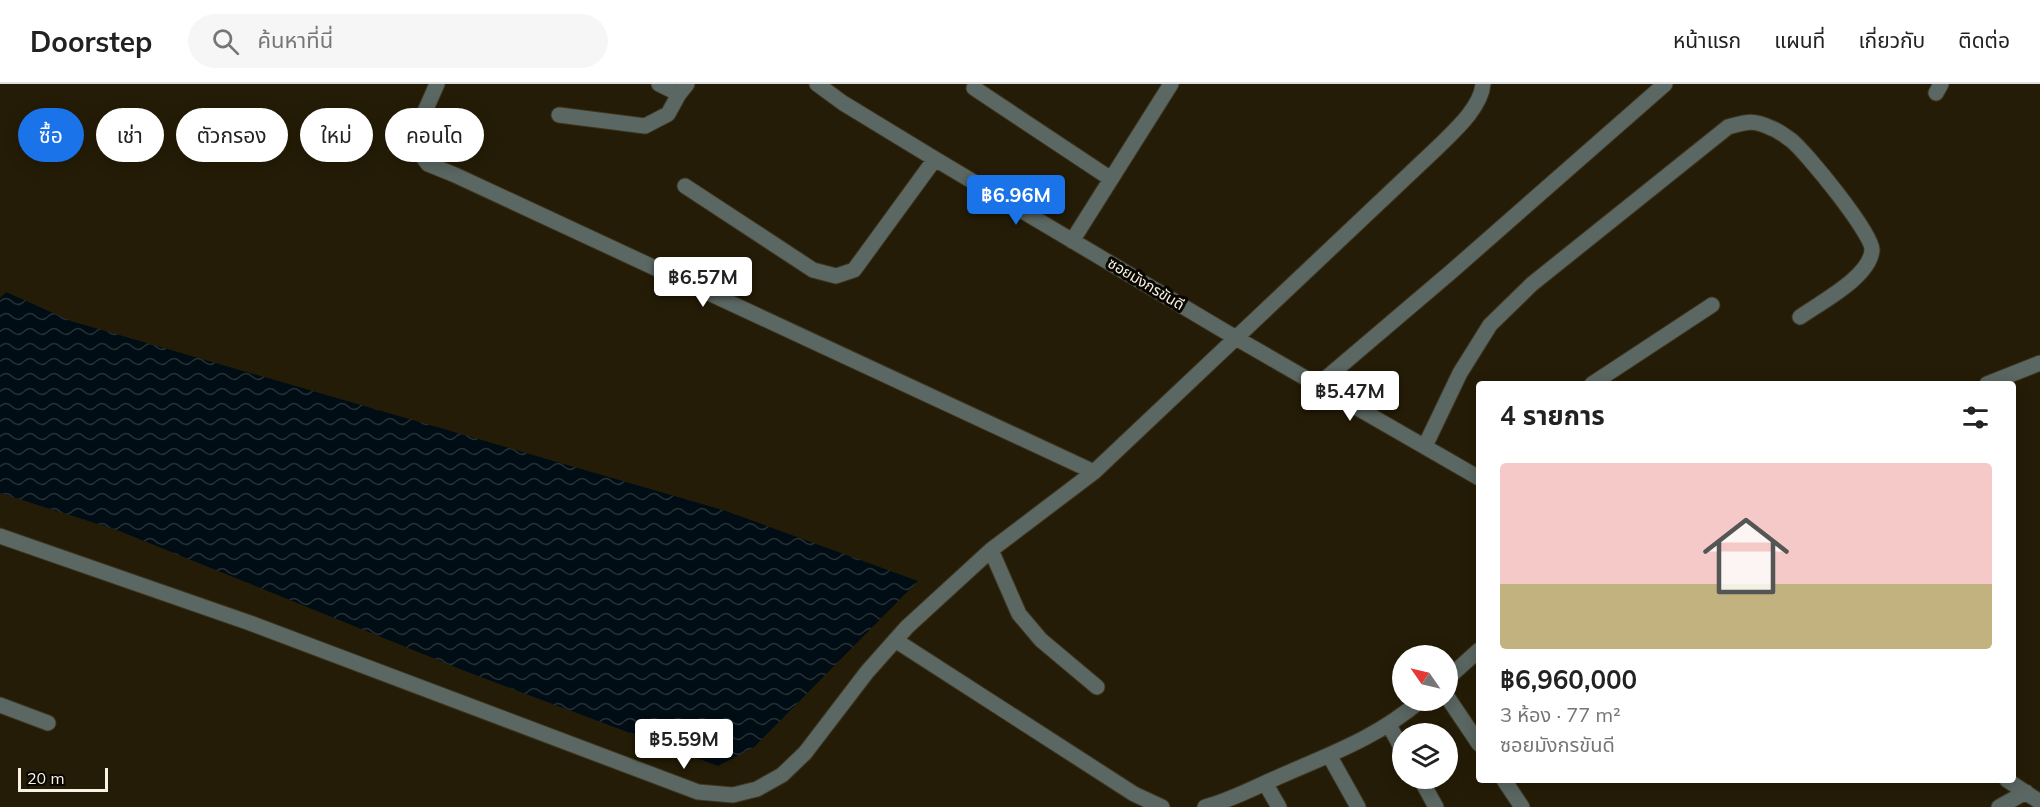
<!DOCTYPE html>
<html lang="th">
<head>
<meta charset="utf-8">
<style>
	:root { --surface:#fff; --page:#f6f6f6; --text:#222; --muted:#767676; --line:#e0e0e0; --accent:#1a73e8 }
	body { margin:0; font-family:Mulish,"Noto Sans Thai",sans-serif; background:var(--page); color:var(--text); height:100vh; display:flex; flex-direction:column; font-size:22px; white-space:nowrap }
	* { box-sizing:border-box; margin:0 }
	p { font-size:20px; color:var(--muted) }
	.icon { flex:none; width:33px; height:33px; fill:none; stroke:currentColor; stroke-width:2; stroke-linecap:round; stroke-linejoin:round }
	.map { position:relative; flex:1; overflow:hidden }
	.drawer { position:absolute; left:1476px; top:297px; width:540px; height:402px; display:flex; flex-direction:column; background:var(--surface); border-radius:6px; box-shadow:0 3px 15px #0003 }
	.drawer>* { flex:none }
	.hud { position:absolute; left:18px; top:24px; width:570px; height:54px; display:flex; gap:12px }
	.needle { width:39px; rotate:304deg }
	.controls { position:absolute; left:1392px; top:561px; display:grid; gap:12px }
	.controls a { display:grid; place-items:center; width:66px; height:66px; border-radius:50%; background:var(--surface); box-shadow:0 3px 15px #0003; font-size:30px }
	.scale { position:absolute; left:18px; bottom:15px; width:90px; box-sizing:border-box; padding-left:6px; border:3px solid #f8f3e5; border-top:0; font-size:16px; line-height:21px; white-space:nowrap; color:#f8f3e5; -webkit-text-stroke:4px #0a0702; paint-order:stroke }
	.price { position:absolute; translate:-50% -51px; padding:0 14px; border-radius:6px; background:#fff; color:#222; font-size:20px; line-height:39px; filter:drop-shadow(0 2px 3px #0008) }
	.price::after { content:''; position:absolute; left:50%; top:36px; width:18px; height:14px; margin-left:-9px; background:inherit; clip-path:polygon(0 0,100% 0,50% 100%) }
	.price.active { background:var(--accent); color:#fff }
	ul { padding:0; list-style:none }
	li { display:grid; align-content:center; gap:12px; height:318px; padding:0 24px }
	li+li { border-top:2px solid var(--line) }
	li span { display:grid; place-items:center; height:186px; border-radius:6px; color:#555 }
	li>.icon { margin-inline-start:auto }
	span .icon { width:108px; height:108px; fill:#fffc; stroke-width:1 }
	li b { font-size:26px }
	h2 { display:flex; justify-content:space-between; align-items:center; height:72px; padding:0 24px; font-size:26px }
	.pill { padding:0 21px; border-radius:27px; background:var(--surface); box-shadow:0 3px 15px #0003; font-size:21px; line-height:54px }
	.pill.active { background:var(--accent); color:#fff }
	header { display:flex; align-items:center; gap:36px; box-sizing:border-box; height:84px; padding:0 30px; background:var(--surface); border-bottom:2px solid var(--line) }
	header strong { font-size:28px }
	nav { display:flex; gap:33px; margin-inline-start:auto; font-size:21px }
	.search { width:420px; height:54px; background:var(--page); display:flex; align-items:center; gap:15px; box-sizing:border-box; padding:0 21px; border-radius:33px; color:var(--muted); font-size:22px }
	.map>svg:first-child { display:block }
</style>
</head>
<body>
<header>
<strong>Doorstep</strong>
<div class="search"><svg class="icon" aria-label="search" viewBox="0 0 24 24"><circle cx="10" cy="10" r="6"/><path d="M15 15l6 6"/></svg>ค้นหาที่นี่</div>
<nav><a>หน้าแรก</a><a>แผนที่</a><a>เกี่ยวกับ</a><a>ติดต่อ</a></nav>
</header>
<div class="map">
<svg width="2040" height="723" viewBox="0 0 2040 723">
	<defs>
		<pattern id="water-waves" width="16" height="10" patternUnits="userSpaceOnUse" patternTransform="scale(1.5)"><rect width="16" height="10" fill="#000d15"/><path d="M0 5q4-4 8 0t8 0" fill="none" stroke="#263137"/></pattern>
	</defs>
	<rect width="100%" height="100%" fill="#241c06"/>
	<path fill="url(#water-waves)" d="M6 208 71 237 726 427 918 497 754 663 718 682 465 587 117 446 0 409V214Z"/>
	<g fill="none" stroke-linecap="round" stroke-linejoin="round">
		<defs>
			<path id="minor" d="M437 0 418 43 416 64 428 80 455 91 1094 388
				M659 0 679 10 687 0
				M817 0 843 19 935 75 1236 254 1479 394
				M974 4 1111 95
				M1936 9 1941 0
				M559 31 645 42 668 30 679 10
				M685 102 813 186 836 192 854 186 935 75
				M1072 157 1171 0
				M1592 300 1712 221
				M1987 300 2040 279
				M1318 301 1452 187 1665 0
				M1425 362 1460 289 1490 241 1532 200 1728 43C1746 38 1753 35 1771 44 1778 46 1785 52 1791 56 1806 68 1873 150 1872 166 1870 193 1821 218 1800 233
				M0 452 250 539 698 708 733 711 757 705 782 691 805 669 867 588 907 543 991 466 1094 388 1437 64C1453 48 1481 24 1483 0
				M991 466 1019 530 1041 556 1097 603
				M895 556 1134 710 1162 723
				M1448 594 1479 566
				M1448 614 1479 660
				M0 621 48 639
				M1389 641 1402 665
				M1329 671 1358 723
				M1420 694 1436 723
				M1504 696 1522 723
				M2007 696 2040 718
				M1265 699 1279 723
				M1205 723C1232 716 1257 702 1283 691 1333 669 1378 653 1421 616
				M1999 723 2026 708"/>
		</defs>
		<use href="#minor" stroke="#3d3621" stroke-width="17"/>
		<use href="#minor" stroke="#5b6762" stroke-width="15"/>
	</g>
	<g text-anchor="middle" stroke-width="6" stroke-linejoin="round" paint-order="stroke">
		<g font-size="15" fill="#f8f3e5" stroke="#0a0702">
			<text transform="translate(1146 200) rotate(31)" y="5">ซอยมังกรขันดี</text>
		</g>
	</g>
</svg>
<div class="controls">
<a><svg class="needle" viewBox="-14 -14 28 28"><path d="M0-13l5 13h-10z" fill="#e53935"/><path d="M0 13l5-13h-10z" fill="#767676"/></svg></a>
<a><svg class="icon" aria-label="layers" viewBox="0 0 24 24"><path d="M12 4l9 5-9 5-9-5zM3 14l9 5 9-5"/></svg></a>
</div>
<div class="scale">20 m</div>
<b class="price active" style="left:1016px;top:142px">฿6.96M</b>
<b class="price" style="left:703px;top:224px">฿6.57M</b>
<b class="price" style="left:1350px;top:338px">฿5.47M</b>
<b class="price" style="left:684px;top:686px">฿5.59M</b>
<div class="hud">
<a class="pill active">ซื้อ</a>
<a class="pill">เช่า</a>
<a class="pill">ตัวกรอง</a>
<a class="pill">ใหม่</a>
<a class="pill">คอนโด</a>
</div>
<section class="drawer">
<h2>4 รายการ<svg class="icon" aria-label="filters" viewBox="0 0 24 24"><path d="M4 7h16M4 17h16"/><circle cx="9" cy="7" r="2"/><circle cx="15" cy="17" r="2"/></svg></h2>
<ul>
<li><span style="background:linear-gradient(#f6c9c9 65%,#c2b280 0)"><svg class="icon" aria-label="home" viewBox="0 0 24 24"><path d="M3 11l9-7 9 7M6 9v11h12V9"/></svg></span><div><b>฿6,960,000</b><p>3 ห้อง · 77 m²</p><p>ซอยมังกรขันดี</p></div></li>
</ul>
</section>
</div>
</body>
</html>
